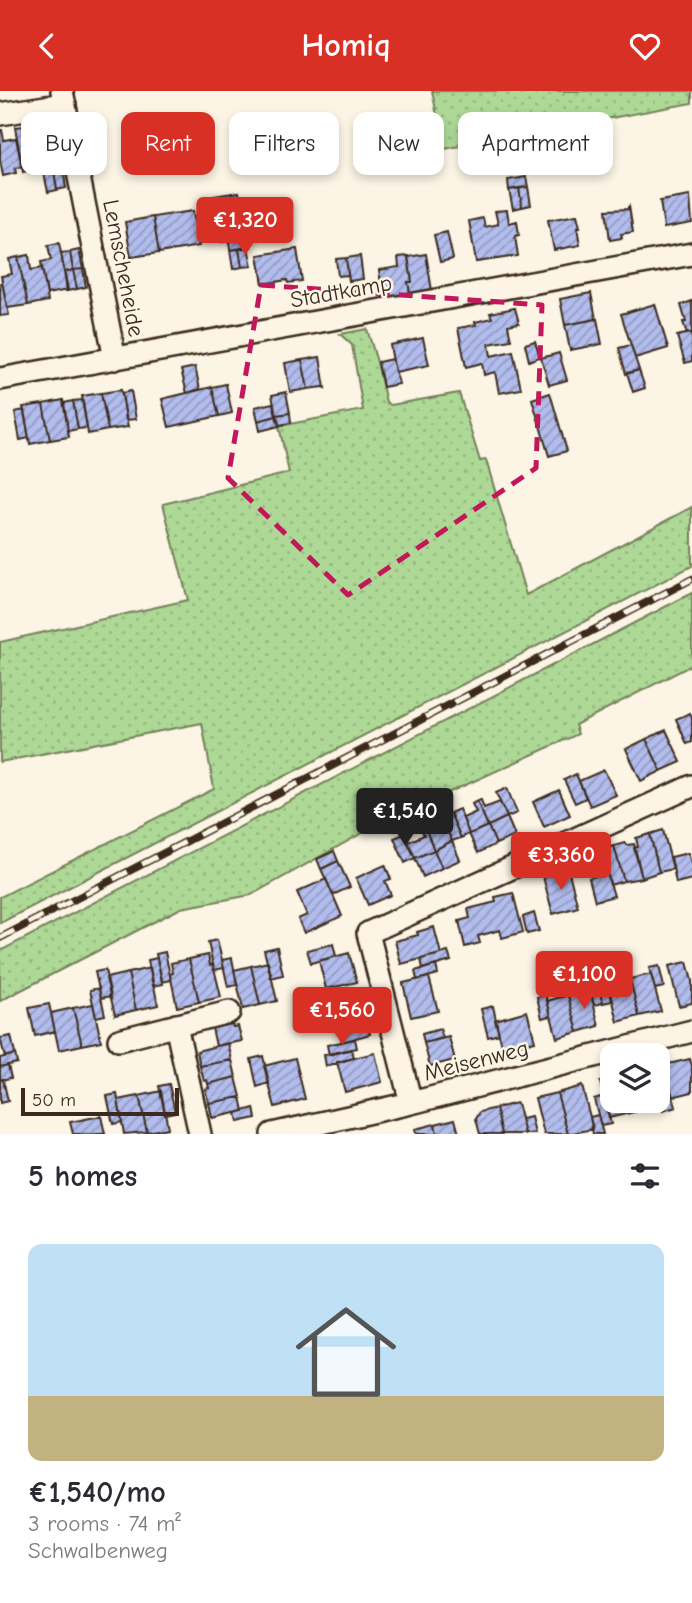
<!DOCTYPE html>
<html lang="en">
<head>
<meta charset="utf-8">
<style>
	:root { --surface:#fff; --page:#f7f7f7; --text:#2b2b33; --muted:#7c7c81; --line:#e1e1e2; --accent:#d93025 }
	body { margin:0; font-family:"Comic Neue",sans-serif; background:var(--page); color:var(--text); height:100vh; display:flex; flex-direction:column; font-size:26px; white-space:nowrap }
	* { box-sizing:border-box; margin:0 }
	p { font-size:23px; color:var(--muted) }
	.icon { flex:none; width:38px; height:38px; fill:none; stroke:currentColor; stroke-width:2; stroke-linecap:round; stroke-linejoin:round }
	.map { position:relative; height:1043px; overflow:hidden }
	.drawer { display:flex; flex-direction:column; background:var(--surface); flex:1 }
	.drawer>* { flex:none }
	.guide { position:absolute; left:21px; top:21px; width:651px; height:63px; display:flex; gap:14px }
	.buttons { position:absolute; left:600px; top:952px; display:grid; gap:14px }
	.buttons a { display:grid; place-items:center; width:70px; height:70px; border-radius:14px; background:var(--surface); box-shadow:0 4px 10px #0003; font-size:35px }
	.scale { position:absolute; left:21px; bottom:18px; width:158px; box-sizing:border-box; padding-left:7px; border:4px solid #3b2a1e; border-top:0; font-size:19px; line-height:24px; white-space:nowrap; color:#3b2a1e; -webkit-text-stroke:5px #fcf5e5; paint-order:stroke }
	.price { position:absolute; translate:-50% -60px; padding:0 16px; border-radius:7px; background:var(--accent); color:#fff; font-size:23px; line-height:46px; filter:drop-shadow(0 2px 4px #0008) }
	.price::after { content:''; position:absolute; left:50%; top:42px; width:21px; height:16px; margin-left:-10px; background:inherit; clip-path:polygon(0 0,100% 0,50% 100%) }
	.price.active { background:#222; color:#fff }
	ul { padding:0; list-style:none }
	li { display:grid; align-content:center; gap:14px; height:371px; padding:0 28px }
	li+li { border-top:2px solid var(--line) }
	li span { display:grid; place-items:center; height:217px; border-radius:14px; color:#555 }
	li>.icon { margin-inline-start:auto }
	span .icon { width:126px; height:126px; fill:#fffc; stroke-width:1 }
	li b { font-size:30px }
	h2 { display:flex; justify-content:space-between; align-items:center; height:84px; padding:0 28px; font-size:30px }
	.tag { padding:0 24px; border-radius:14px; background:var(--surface); box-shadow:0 4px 10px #0003; font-size:24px; line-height:63px }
	.tag.active { background:var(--accent); color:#fff }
	header { display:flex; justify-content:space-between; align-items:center; height:91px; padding:0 28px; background:var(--accent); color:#fff; font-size:32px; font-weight:700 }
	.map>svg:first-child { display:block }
</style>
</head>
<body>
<header><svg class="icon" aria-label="back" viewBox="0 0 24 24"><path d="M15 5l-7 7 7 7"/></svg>Homiq<svg class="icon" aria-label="heart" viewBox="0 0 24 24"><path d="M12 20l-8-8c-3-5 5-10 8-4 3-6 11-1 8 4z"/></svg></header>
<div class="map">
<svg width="692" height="1043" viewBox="0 0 692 1043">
	<defs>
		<pattern id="grass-dots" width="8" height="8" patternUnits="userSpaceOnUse" patternTransform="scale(1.75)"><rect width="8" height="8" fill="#add896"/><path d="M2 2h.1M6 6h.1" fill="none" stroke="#96ba81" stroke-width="1.8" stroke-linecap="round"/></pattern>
		<pattern id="building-hatch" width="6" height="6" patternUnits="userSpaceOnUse" patternTransform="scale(1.75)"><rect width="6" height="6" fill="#b2bdee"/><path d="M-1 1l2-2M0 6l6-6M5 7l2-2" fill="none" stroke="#929ac0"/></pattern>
	</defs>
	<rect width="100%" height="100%" fill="#fcf5e5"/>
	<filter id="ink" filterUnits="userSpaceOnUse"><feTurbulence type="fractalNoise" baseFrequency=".0143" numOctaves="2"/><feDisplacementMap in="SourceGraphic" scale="14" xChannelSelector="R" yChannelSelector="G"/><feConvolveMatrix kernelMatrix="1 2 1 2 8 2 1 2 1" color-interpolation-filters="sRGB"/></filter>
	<g filter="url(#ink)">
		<path fill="url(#grass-dots)" stroke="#74815a" stroke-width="2" d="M432 0H692V12L444 58Z
			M367 238 377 271 386 311 391 314 459 302 480 370 486 369 526 504 692 416V475L0 832V806L214 698 202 632 0 671V551L188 509 163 413 289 382 279 335 363 319 352 254 340 243Z
			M692 502V574L575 634 578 643 377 734 251 804 181 817 0 910V860Z"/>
		<path fill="url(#building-hatch)" stroke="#3b2a1e" stroke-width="2" d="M23 35 24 45 36 43 42 72 35 74V78L23 81 15 36Z
			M0 39H2L4 49 16 47 22 76 15 77 16 82 3 85 0 70Z
			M59 58 63 78 54 80 50 60Z
			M50 60 54 80 44 82 40 62Z
			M63 78 66 97 57 99 54 80Z
			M54 80 57 99 48 101 44 82Z
			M526 86 528 96 509 99 508 89Z
			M528 96 531 114 522 116 519 97Z
			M519 97 522 116 513 118 509 99Z
			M239 101 247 147 222 151 214 105Z
			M690 105 692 132 664 137 660 110Z
			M629 115 633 141 621 143 622 147 610 149 606 119 628 118V116Z
			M507 119 509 132 517 130 519 144 515 145 518 165 476 171 469 130 483 127 485 136 498 133 495 120Z
			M193 120 199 155 159 162 153 126Z
			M577 124 580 136H577L580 154 554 159 548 129Z
			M153 126 159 162 131 166 125 131Z
			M447 141 453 168 440 171 434 144Z
			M247 147 248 156 230 159 229 150Z
			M59 152 68 199 47 203 41 171 51 169 48 154Z
			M248 156 252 175 242 176 239 158Z
			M239 158 242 176 233 178 230 159Z
			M297 158 302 190 288 192 287 189 263 193 258 164Z
			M79 159 83 178 73 179 70 161Z
			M70 161 73 179 64 181 61 162Z
			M426 163 432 200 410 203 408 191H412L408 166Z
			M29 164 31 179 42 177 48 210 28 214 18 166Z
			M360 165 363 188 349 190 346 167Z
			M408 165 412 191H408L410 203 383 207 379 179 399 176 398 166Z
			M18 166 28 214 7 217 1 185 12 183 9 168Z
			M346 167 348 184 338 185 336 168Z
			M83 178 86 196 77 198 73 179Z
			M73 179 77 198 67 200 64 181Z
			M2 191 9 224 0 225V192Z
			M591 202 596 228 565 234 560 208Z
			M692 210V247L690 242 687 243 683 231H686L681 214Z
			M655 213 668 257 635 267 621 223Z
			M515 217 519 232 508 234 511 249 489 253 491 265 513 260 521 298 499 302 495 281 484 284 482 272 466 276 458 237 476 234 475 231 492 227 490 222Z
			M597 228 602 253 570 259 565 234Z
			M690 242 692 247V270L685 272 677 245Z
			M423 247 429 274 395 281 390 254Z
			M535 250 540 266 529 270 525 253Z
			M631 254 639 279 626 283 619 257Z
			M559 262 567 289 549 294 541 267Z
			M320 266 325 297 323 296 308 298 302 269Z
			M392 268 399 293 383 296 378 271Z
			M302 269 308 298 290 301 285 272Z
			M195 276 200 298 187 302 181 279Z
			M639 279 645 297 633 301 627 282Z
			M226 293 232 322 219 325 212 296Z
			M212 296 219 325 169 336 162 308Z
			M121 299 128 336 108 339 101 302Z
			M131 300 136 328 126 329 122 302Z
			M286 301 290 322 276 324 272 304Z
			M101 302 108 339 88 343 82 305Z
			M550 302 567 360 549 365 532 308Z
			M63 309 69 346 50 349 43 313Z
			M82 309 87 337 78 338 73 310Z
			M73 310 78 338 68 340 64 312Z
			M273 312 276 325 258 330 255 316Z
			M43 313 50 349 30 353 23 316Z
			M24 319 29 347 20 349 15 321Z
			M290 322 291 332 279 334 277 324Z
			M276 325 279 335 260 340 258 330Z
			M690 622 692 627V651L687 653 676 628Z
			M666 639 681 671 661 680 646 648Z
			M646 648 661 680 641 690 626 658Z
			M604 679 616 704 590 715 579 690Z
			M576 683 586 707 575 712 564 689Z
			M507 697 517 722 507 726 496 702Z
			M559 699 570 724 544 736 533 711Z
			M481 709 484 717 500 711 507 726 488 735 477 710Z
			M477 710 488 735 469 743 463 727 476 721 472 713Z
			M459 718 469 743 461 747 450 722Z
			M450 722 461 747 452 750 441 726Z
			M507 726 515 745 496 753 488 735Z
			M428 732 432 741 445 735 452 750 434 759 424 734Z
			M424 734 434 759 415 767 408 751 424 744 420 736Z
			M488 735 496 753 478 762 469 743Z
			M663 739 673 778 659 781 650 743Z
			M404 743 415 767 405 772 394 747Z
			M650 743 659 781 642 787 634 757 638 756 636 747Z
			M452 750 460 769 442 777 434 759Z
			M625 752 626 754 634 753 642 787 624 790 614 755Z
			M614 755 624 790 610 794 601 758Z
			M434 759 442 777 423 786 415 767Z
			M334 760 338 770 321 778 317 768Z
			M688 762 692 775V788L676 792 671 766Z
			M338 770 350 796 333 804 321 778Z
			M385 774 391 788 385 790 391 804 368 814 356 787Z
			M568 778 578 816 553 823 543 786Z
			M607 782 614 805 595 810 589 787Z
			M326 788 342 825 304 842 298 828 307 824 297 801Z
			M513 802 523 841 502 847 500 839 478 845 480 852 465 856 459 830 470 827 468 818 496 811 495 806Z
			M534 822 539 840 527 843 523 826Z
			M434 836 441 863 401 873 395 850 418 844 417 841Z
			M217 849 224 877 214 879 208 851Z
			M333 853 336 865 311 872 307 859Z
			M277 856 283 884 271 887 264 859Z
			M165 861 171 889 162 891 156 863Z
			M448 861 451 870 423 878 421 868Z
			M349 862 357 891 326 898 319 870Z
			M208 864 210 874 213 873 221 906 199 911 189 868Z
			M157 867 163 893 153 895 148 869Z
			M232 867 237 894 228 896 222 869Z
			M189 868 199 911 177 916 170 883 173 882 171 872Z
			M268 871 277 910 260 914 251 875Z
			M687 871 692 890V912L679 915 669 875Z
			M436 874 438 883 417 889 415 880Z
			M251 875 260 914 243 918 234 879Z
			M659 875 664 896 655 898 649 877Z
			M150 877 158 914 136 919 128 882Z
			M105 879 111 905 101 907 95 881Z
			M128 882 136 919 115 924 106 887Z
			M651 883 661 920 639 925 630 888Z
			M429 886 438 920 411 926 403 892Z
			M608 888 612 910 603 912 598 890Z
			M630 888 639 925 618 931 609 894Z
			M598 890 603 912 594 914 588 893Z
			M99 897 105 924 96 926 90 899Z
			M590 899 599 935 578 941 568 904Z
			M546 904 551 925 542 927 537 906Z
			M568 904 578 941 557 947 547 910Z
			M49 913 55 940 35 945 29 917Z
			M93 913 101 950 82 954 73 917Z
			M362 913 370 943 342 951 339 938 335 935 333 928 336 924 335 920Z
			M493 915 499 943 488 946 481 918Z
			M73 917 82 954 59 959 51 922Z
			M527 920 535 950 503 958 495 929Z
			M232 933 233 936 238 935 242 950 216 955 212 937Z
			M440 938 443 947 424 952 422 943Z
			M11 945 15 963 5 966 0 947Z
			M449 946 455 969 430 975 424 952Z
			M355 948 357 957 329 964 327 954Z
			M228 952 232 969 200 975 197 960Z
			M351 958 354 967 326 975 324 964Z
			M375 962 382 991 345 1001 337 971Z
			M15 963 17 972 0 976V967Z
			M263 965 269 992 257 996 251 968Z
			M295 967 305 1008 275 1016 264 975Z
			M690 968 692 975V1001L672 1006 664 974Z
			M232 969 236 986 208 993 207 989 204 990 200 975Z
			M8 974 11 987 0 989V976Z
			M236 986 241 1006 209 1012 205 998 209 997 208 993Z
			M612 987V1010H627L630 1022 609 1027 600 991Z
			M3 988 8 1010 0 1012V989Z
			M668 989 676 1016 663 1020 658 1001V992Z
			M169 993 175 1021 165 1023 159 995Z
			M582 995 593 1038 568 1043 557 1002Z
			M161 1000 168 1037 147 1041 139 1005Z
			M557 1002 568 1043H544L535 1007Z
			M117 1003 122 1031 113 1033 107 1005Z
			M139 1005 147 1041 124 1043 118 1009Z
			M604 1005 611 1033 601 1035 594 1008Z
			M241 1006 244 1020 212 1027 209 1012Z
			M627 1010H650L652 1016 630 1022Z
			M517 1012 525 1043H502L496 1017Z
			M254 1017 256 1027 238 1031 236 1022Z
			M496 1017 502 1043H480L476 1028 480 1021Z
			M598 1024 603 1043H593L590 1026Z
			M101 1025 105 1043H73L70 1031Z
			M531 1026 535 1043H525L521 1028Z
			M455 1028 459 1043H437L435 1033Z
			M435 1033 437 1043H416L415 1038Z"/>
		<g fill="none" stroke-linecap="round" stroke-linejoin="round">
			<defs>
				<path id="street" d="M62 0 115 268
					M0 23 65 13
					M0 288 692 163
					M176 934 200 1043
					M119 949 229 921
					M411 1012 368 842 692 695
					M272 1043 411 1012 692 940"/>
			</defs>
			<use href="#street" stroke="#3b2a1e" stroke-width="26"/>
			<use href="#street" stroke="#fcf5e5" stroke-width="21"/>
			<defs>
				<path id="rail" d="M0 847 692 488"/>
			</defs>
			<use href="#rail" stroke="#3b2a1e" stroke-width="8"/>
			<use href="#rail" stroke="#fcf5e5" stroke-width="5" stroke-dasharray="16" stroke-linecap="butt"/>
		</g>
	</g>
	<path fill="none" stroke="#c2185b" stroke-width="5" stroke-dasharray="14 9" stroke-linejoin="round" d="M261 194 542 214 536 377 348 504 228 387Z"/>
	<g text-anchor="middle" stroke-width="5" stroke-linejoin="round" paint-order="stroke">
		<g font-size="23" fill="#3b2a1e" stroke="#fcf5e5">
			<text transform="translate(124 177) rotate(79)" y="8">Lemscheheide</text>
			<text transform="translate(341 200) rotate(-10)" y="8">Stadtkamp</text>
			<text transform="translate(476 969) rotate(-14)" y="8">Meisenweg</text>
		</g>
	</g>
</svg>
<div class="buttons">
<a><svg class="icon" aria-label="layers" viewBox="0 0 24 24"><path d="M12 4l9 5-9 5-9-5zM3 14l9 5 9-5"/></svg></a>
</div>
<div class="scale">50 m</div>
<b class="price" style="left:245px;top:166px">€1,320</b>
<b class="price active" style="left:405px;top:757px">€1,540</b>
<b class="price" style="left:561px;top:801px">€3,360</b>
<b class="price" style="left:584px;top:920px">€1,100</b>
<b class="price" style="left:342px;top:956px">€1,560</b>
<div class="guide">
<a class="tag">Buy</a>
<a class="tag active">Rent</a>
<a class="tag">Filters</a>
<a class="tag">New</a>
<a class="tag">Apartment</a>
</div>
</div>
<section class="drawer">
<h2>5 homes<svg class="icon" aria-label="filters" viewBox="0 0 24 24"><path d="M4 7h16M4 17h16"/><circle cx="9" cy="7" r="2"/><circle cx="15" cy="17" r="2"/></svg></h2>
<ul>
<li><span style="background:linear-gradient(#bfe0f5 70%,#c2b280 0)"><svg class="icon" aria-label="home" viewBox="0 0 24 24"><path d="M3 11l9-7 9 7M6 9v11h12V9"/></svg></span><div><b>€1,540/mo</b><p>3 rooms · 74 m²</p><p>Schwalbenweg</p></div></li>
</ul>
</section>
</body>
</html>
